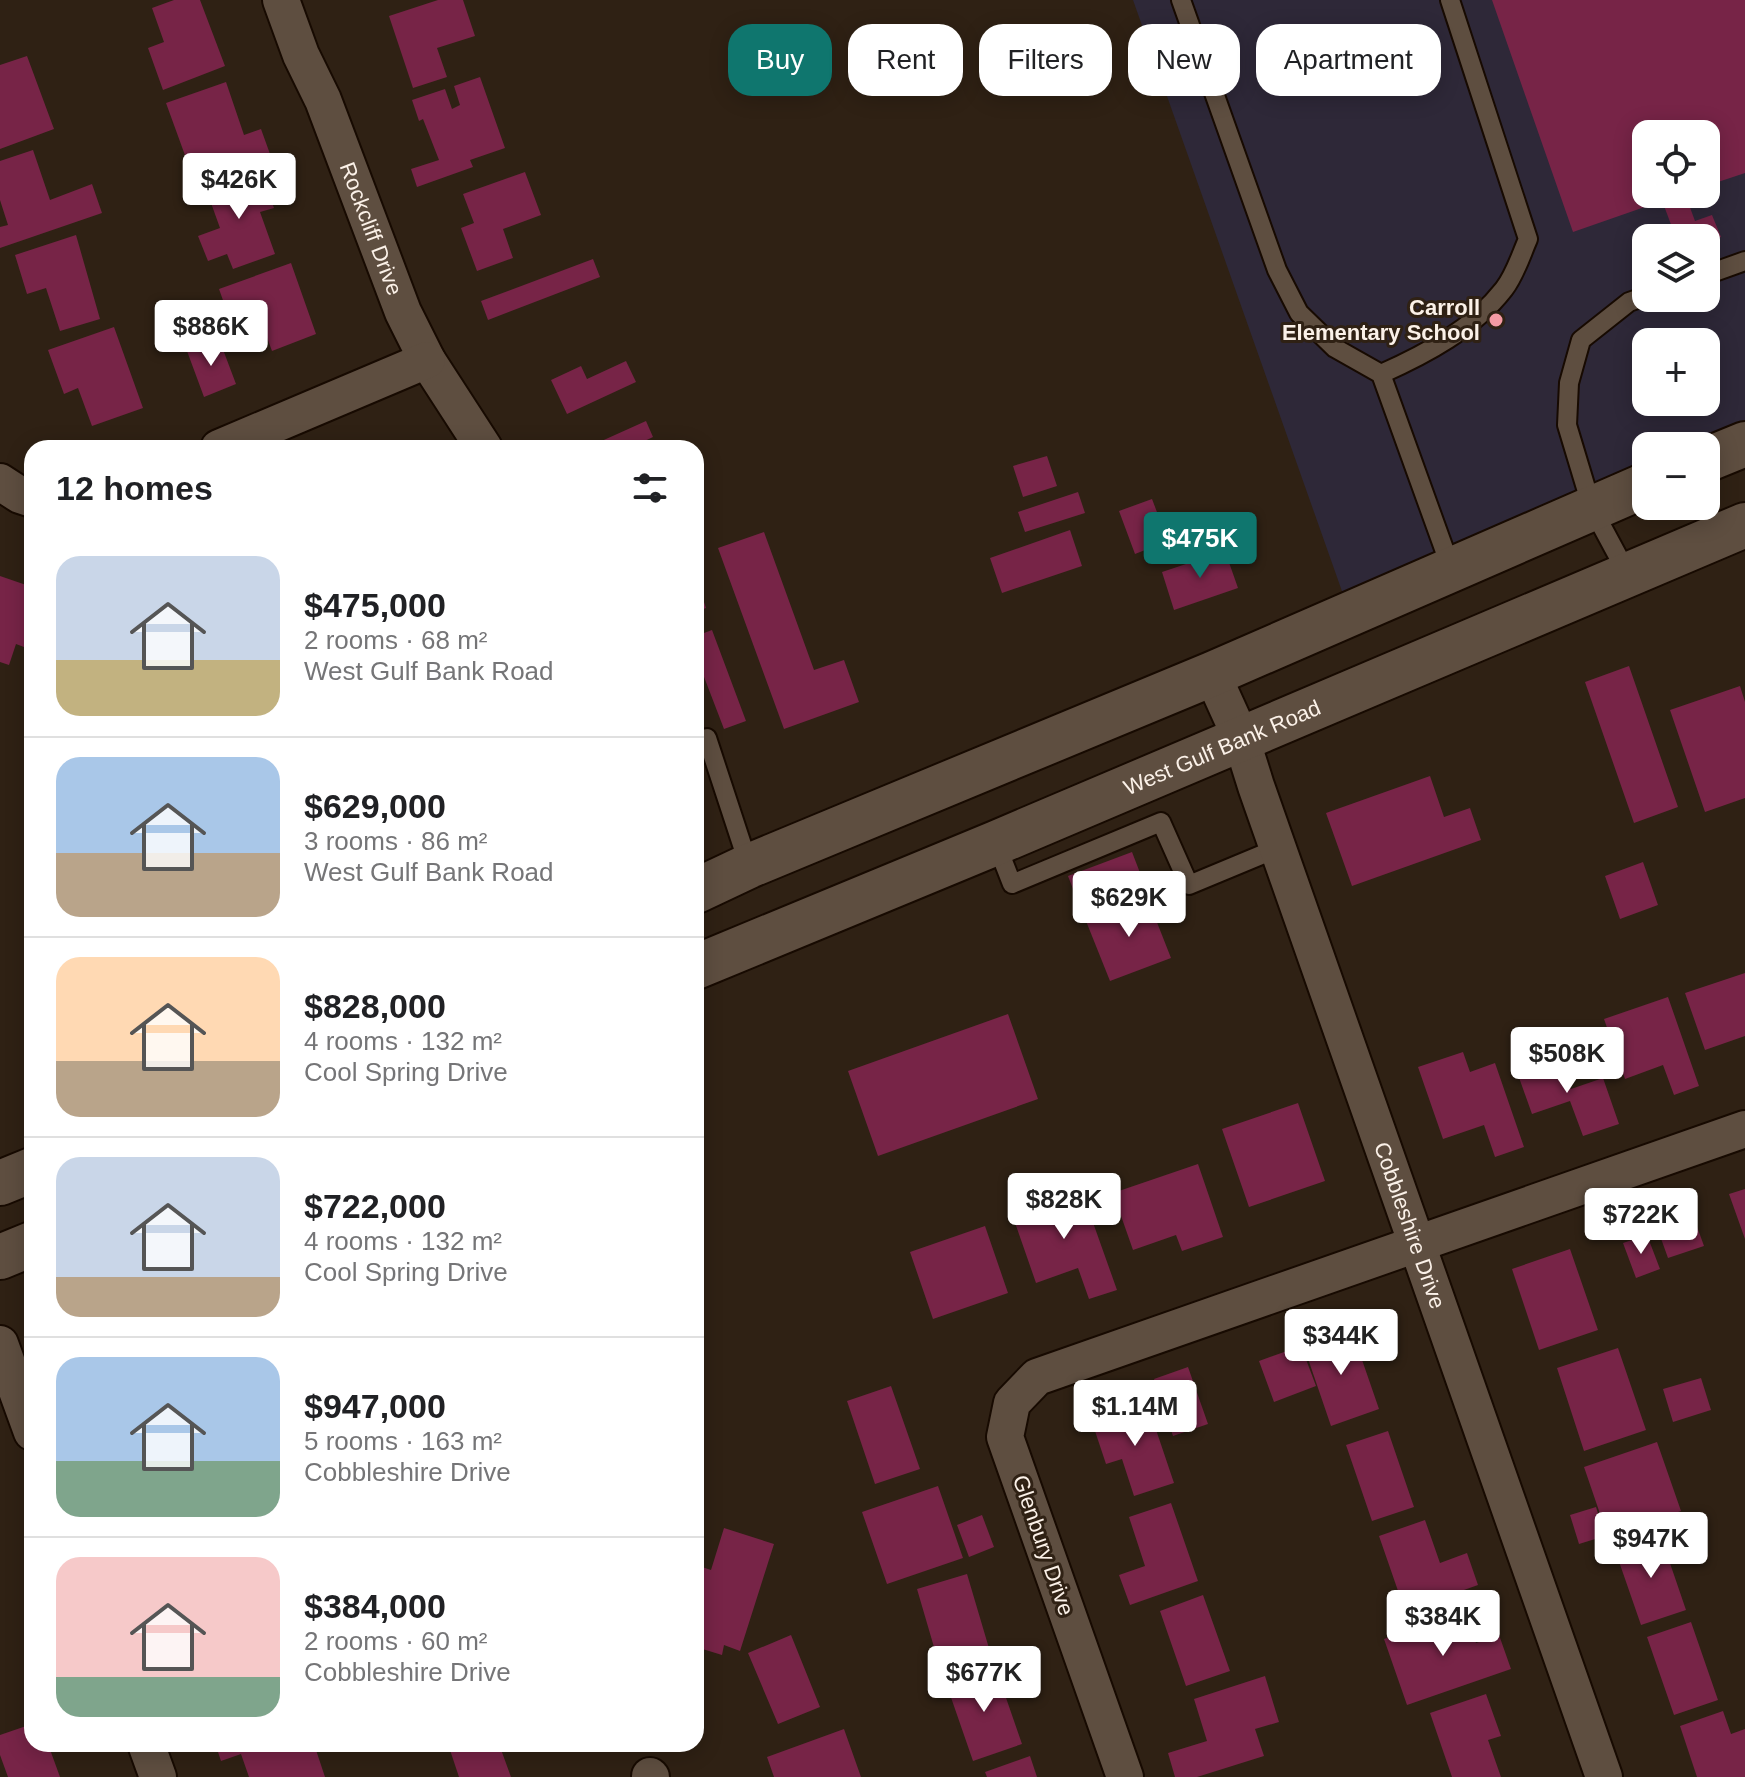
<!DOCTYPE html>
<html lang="en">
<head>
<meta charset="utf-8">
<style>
	:root { --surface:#fff; --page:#f6f6f6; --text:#202124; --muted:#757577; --line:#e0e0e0; --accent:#0f766e }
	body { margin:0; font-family:Arial,sans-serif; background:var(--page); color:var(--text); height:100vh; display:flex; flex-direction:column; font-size:30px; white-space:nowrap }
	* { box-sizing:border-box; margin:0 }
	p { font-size:26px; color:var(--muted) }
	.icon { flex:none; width:44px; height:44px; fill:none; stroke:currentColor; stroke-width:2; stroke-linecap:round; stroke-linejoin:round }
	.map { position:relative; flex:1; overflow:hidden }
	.drawer { position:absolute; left:24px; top:440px; width:680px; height:1312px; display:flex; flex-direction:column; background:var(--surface); border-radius:24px; box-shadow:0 4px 20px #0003 }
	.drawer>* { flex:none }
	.hud { position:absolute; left:728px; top:24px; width:760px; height:72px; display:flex; gap:16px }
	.tools { position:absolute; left:1632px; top:120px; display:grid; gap:16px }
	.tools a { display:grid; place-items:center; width:88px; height:88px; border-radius:16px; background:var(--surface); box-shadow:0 4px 20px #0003; font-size:40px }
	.price { position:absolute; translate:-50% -68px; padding:0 18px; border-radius:8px; background:#fff; color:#222; font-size:26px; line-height:52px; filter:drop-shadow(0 2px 4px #0008) }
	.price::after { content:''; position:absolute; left:50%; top:48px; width:24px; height:18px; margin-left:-12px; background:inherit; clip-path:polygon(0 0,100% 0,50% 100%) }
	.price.on { background:var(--accent); color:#fff }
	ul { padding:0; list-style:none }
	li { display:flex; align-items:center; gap:24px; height:200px; padding:0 32px }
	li+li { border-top:2px solid var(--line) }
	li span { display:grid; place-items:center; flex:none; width:224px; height:160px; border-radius:24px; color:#555 }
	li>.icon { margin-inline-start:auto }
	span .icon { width:96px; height:96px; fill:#fffc; stroke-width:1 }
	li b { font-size:34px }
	h2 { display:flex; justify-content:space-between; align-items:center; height:96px; padding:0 32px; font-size:34px }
	.pill { padding:0 28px; border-radius:24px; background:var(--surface); box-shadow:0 4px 20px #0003; font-size:28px; line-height:72px }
	.pill.on { background:var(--accent); color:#fff }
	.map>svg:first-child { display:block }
</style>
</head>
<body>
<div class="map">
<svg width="1745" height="1777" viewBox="0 0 1745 1777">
	<rect width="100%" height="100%" fill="#2f2114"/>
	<path fill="#2e2838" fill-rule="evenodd" d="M1133 0H1745V445L1646 446V486L1349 611ZM1646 134H1706V194H1646ZM1646 238H1706V298H1646ZM1646 342H1706V402H1646Z"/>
	<path fill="#772447" d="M174 0H200L225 66 163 90 148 48 164 42 152 8Z
		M438 0H463L475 36 437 48 447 77 413 88 389 16Z
		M1492 0H1745V173L1706 186V134H1646V194H1682L1573 232Z
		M27 56 54 129 0 149V65Z
		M480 77 505 148 470 160 473 167 417 187 411 169 439 160 423 119 419 121 412 100 445 89 452 109 460 105 454 86Z
		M226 82 244 135 261 129 270 154 194 180 166 103Z
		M33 150 50 200 92 184 102 213 0 248V227L8 225 0 200V161Z
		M260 170 274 208 260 212 275 254 233 269 227 254 208 261 198 236 220 228 206 189Z
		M525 172 541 215 503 229 513 258 477 271 461 228 474 223 463 194Z
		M1685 194 1695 221 1712 215 1721 237 1706 242V238H1676L1663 203Z
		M76 235 100 319 60 331 46 288 27 294 15 255Z
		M593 259 600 277 488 320 481 301Z
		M291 263 316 334 272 351 262 324 235 334 219 289Z
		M114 327 143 408 92 426 78 388 64 394 48 350Z
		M219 339 236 384 204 397 187 351Z
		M626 361 636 382 567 414 551 380 581 366 587 379Z
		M646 421 653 437 630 448H586Z
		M1047 456 1057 486 1023 497 1013 466Z
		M1078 492 1085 513 1025 532 1018 512Z
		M1152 499 1168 541 1135 554 1119 511Z
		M1070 530 1082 566 1002 593 990 558Z
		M764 532 814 670 844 660 859 702 784 729 718 548Z
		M1225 551 1238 588 1174 610 1162 572Z
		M0 576 32 587V650L16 644 9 665 0 662Z
		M699 587 706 608 696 612V588Z
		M712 630 746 721 724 729 696 656V636Z
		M1629 666 1678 807 1634 823 1585 682Z
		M1740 686 1745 702V798L1705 812 1670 710Z
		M1430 776 1444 817 1470 808 1481 840 1352 886 1326 813Z
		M1132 852 1142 878 1078 902 1068 876Z
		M1643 862 1658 905 1620 919 1605 876Z
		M1147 897 1171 958 1110 981 1086 921Z
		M1745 973V1036L1705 1050 1685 993Z
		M1668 997 1699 1086 1674 1095 1663 1065 1625 1079 1604 1019Z
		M1008 1014 1038 1099 878 1156 848 1071Z
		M1463 1052 1470 1072 1495 1063 1524 1147 1495 1157 1484 1125 1443 1139 1418 1067Z
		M1559 1055 1571 1089 1603 1078 1619 1124 1583 1136 1570 1101 1532 1114 1516 1069Z
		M1298 1103 1325 1181 1249 1207 1222 1129Z
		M1198 1164 1223 1237 1182 1251 1176 1235 1133 1250 1113 1193Z
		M1080 1186 1117 1290 1089 1299 1078 1268 1036 1283 1011 1211Z
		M1745 1189V1239L1729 1194Z
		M1690 1207 1704 1246 1668 1258 1654 1219Z
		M985 1226 1008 1293 933 1319 910 1252Z
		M1647 1235 1660 1269 1636 1278 1623 1243Z
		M1570 1249 1598 1330 1539 1350 1512 1269Z
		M1351 1328 1379 1409 1331 1426 1303 1344Z
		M1301 1346 1316 1386 1274 1402 1259 1361Z
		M1618 1348 1646 1430 1584 1451 1557 1368Z
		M1188 1367 1208 1424 1173 1436 1154 1379Z
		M1701 1378 1711 1410 1673 1422 1663 1389Z
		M891 1386 920 1469 875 1484 847 1401Z
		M1147 1403 1174 1483 1134 1496 1122 1459 1106 1464 1092 1422Z
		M1388 1431 1414 1507 1372 1521 1346 1445Z
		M1657 1442 1681 1511 1608 1537 1584 1467Z
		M938 1486 963 1558 887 1584 862 1512Z
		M1171 1503 1198 1581 1130 1605 1119 1575 1145 1566 1129 1517Z
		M1596 1507 1605 1536 1579 1544 1570 1515Z
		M982 1515 994 1547 969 1557 957 1525Z
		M1425 1520 1440 1563 1467 1553 1478 1585 1405 1611 1379 1536Z
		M724 1528 774 1544 740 1651 724 1645 722 1655 696 1647V1565L711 1570Z
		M1660 1534 1686 1610 1641 1625 1615 1550Z
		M967 1574 991 1655 941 1671 917 1589Z
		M1203 1595 1230 1671 1186 1686 1160 1611Z
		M1465 1611 1476 1643 1499 1635 1511 1669 1407 1705 1384 1639Z
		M1691 1622 1718 1700 1674 1715 1647 1637Z
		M791 1635 820 1707 778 1724 748 1653Z
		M995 1666 1022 1744 973 1761 946 1683Z
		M1265 1676 1279 1722 1255 1729 1264 1756 1197 1777H1175L1168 1753 1207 1741 1194 1699Z
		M1486 1694 1501 1736 1488 1740 1501 1777H1452L1430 1713Z
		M1723 1711 1731 1734 1745 1729V1777H1697L1680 1726Z
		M32 1724V1744H48L60 1777H8L0 1755V1735Z
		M844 1729 861 1777H774L767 1757Z
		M242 1744H314L325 1777H249L241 1754 221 1761 218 1752Z
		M467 1744H499L511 1777H459L450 1750Z
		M1030 1756 1037 1777H987L985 1772Z"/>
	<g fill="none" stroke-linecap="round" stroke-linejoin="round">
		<defs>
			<path id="service" d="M1181 0 1277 270 1299 313 1335 348 1381 374 1452 571
				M1706 275 1745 261
				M1381 374C1426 354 1473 329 1504 289 1515 275 1521 255 1528 239L1450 0
				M1627 573 1592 508 1567 425 1569 383 1581 340 1629 302 1646 296
				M707 738 749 866
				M996 843 1012 884 1161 822 1189 885 1278 848"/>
			<g id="minor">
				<path id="s1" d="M281 0 301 55 323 100 403 312 427 360 484 448"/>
				<path d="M219 448 427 360"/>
				<path d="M0 482 20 495 32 499"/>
				<path id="s2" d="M1212 674 1241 738 1256 786 1604 1777"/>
				<path d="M0 1344 32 1432"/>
				<path d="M146 1744 158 1777"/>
				<path d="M650 1776 651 1777"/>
				<path d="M1125 1777 1005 1437 1012 1403 1037 1377 1745 1129"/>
			</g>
			<g id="secondary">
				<path d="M1706 460 1745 444"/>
				<path d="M696 891 749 866 1212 674 1646 485"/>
				<path id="s3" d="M696 967 996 843 1745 525"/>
				<path d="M0 1183 32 1170"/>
				<path d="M0 1257 32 1244"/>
			</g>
		</defs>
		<use href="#service" stroke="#170a01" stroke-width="22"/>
		<use href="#minor" stroke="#170a01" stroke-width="40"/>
		<use href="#secondary" stroke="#170a01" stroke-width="48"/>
		<use href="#service" stroke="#5e4e40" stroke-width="18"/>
		<use href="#minor" stroke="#5e4e40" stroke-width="36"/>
		<use href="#secondary" stroke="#5e4e40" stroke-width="44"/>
	</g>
	<circle fill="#f49aa3" stroke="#2f2114" stroke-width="3" cx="1496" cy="320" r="8"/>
	<g text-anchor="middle" stroke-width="6" stroke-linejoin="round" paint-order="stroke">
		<g font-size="22" fill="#fbf1e8" stroke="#2f2114">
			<text dy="8" stroke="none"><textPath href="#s1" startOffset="246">Rockcliff Drive</textPath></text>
			<text dy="8" stroke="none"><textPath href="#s3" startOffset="570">West Gulf Bank Road</textPath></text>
			<text dy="8" stroke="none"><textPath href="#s2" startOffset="586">Cobbleshire Drive</textPath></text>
			<text transform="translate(1044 1545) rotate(71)" y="8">Glenbury Drive</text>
		</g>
		<g font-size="22" font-weight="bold" fill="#fbf1e8" stroke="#2f2114" text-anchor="end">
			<text x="1480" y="315">Carroll<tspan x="1480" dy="25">Elementary School</tspan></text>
		</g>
	</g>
</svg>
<div class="tools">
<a><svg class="icon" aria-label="locate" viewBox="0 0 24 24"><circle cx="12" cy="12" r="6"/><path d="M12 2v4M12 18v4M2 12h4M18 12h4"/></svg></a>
<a><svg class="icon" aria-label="layers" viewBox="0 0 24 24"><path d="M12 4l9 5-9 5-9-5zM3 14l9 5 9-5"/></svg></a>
<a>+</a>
<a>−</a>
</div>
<b class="price" style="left:239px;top:221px">$426K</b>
<b class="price" style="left:211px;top:368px">$886K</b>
<b class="price on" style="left:1200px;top:580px">$475K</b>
<b class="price" style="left:1129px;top:939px">$629K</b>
<b class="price" style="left:1567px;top:1095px">$508K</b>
<b class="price" style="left:1064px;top:1241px">$828K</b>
<b class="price" style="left:1641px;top:1256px">$722K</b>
<b class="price" style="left:1341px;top:1377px">$344K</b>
<b class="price" style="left:1135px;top:1448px">$1.14M</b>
<b class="price" style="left:1651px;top:1580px">$947K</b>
<b class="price" style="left:1443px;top:1658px">$384K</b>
<b class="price" style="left:984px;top:1714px">$677K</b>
<div class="hud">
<a class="pill on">Buy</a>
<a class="pill">Rent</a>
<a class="pill">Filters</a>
<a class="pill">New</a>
<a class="pill">Apartment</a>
</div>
<section class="drawer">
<h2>12 homes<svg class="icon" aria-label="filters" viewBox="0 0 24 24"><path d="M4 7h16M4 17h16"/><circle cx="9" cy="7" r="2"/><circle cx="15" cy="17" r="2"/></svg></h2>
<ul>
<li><span style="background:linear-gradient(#c9d6e8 65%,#c2b280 0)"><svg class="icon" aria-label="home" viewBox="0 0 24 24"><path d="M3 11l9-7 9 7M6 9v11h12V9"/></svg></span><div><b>$475,000</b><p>2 rooms · 68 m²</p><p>West Gulf Bank Road</p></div></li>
<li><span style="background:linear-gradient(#a9c7e8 60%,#b9a48a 0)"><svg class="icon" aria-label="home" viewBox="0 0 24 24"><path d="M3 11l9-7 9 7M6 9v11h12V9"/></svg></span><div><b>$629,000</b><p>3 rooms · 86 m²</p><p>West Gulf Bank Road</p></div></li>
<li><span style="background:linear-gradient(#ffd9b3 65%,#b9a48a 0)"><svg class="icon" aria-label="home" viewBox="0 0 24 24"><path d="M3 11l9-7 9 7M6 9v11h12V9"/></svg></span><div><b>$828,000</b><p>4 rooms · 132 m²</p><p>Cool Spring Drive</p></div></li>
<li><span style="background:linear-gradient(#c9d6e8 75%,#b9a48a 0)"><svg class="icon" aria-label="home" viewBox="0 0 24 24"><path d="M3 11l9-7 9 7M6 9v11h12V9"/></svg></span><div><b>$722,000</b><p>4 rooms · 132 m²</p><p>Cool Spring Drive</p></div></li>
<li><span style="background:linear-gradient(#a9c7e8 65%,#7fa58c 0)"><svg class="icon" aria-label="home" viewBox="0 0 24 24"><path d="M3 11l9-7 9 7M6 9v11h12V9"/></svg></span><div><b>$947,000</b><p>5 rooms · 163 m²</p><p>Cobbleshire Drive</p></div></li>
<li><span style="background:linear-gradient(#f6c9c9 75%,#7fa58c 0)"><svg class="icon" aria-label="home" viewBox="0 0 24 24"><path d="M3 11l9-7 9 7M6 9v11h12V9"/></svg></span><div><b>$384,000</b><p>2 rooms · 60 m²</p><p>Cobbleshire Drive</p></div></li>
</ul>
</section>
</div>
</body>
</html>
